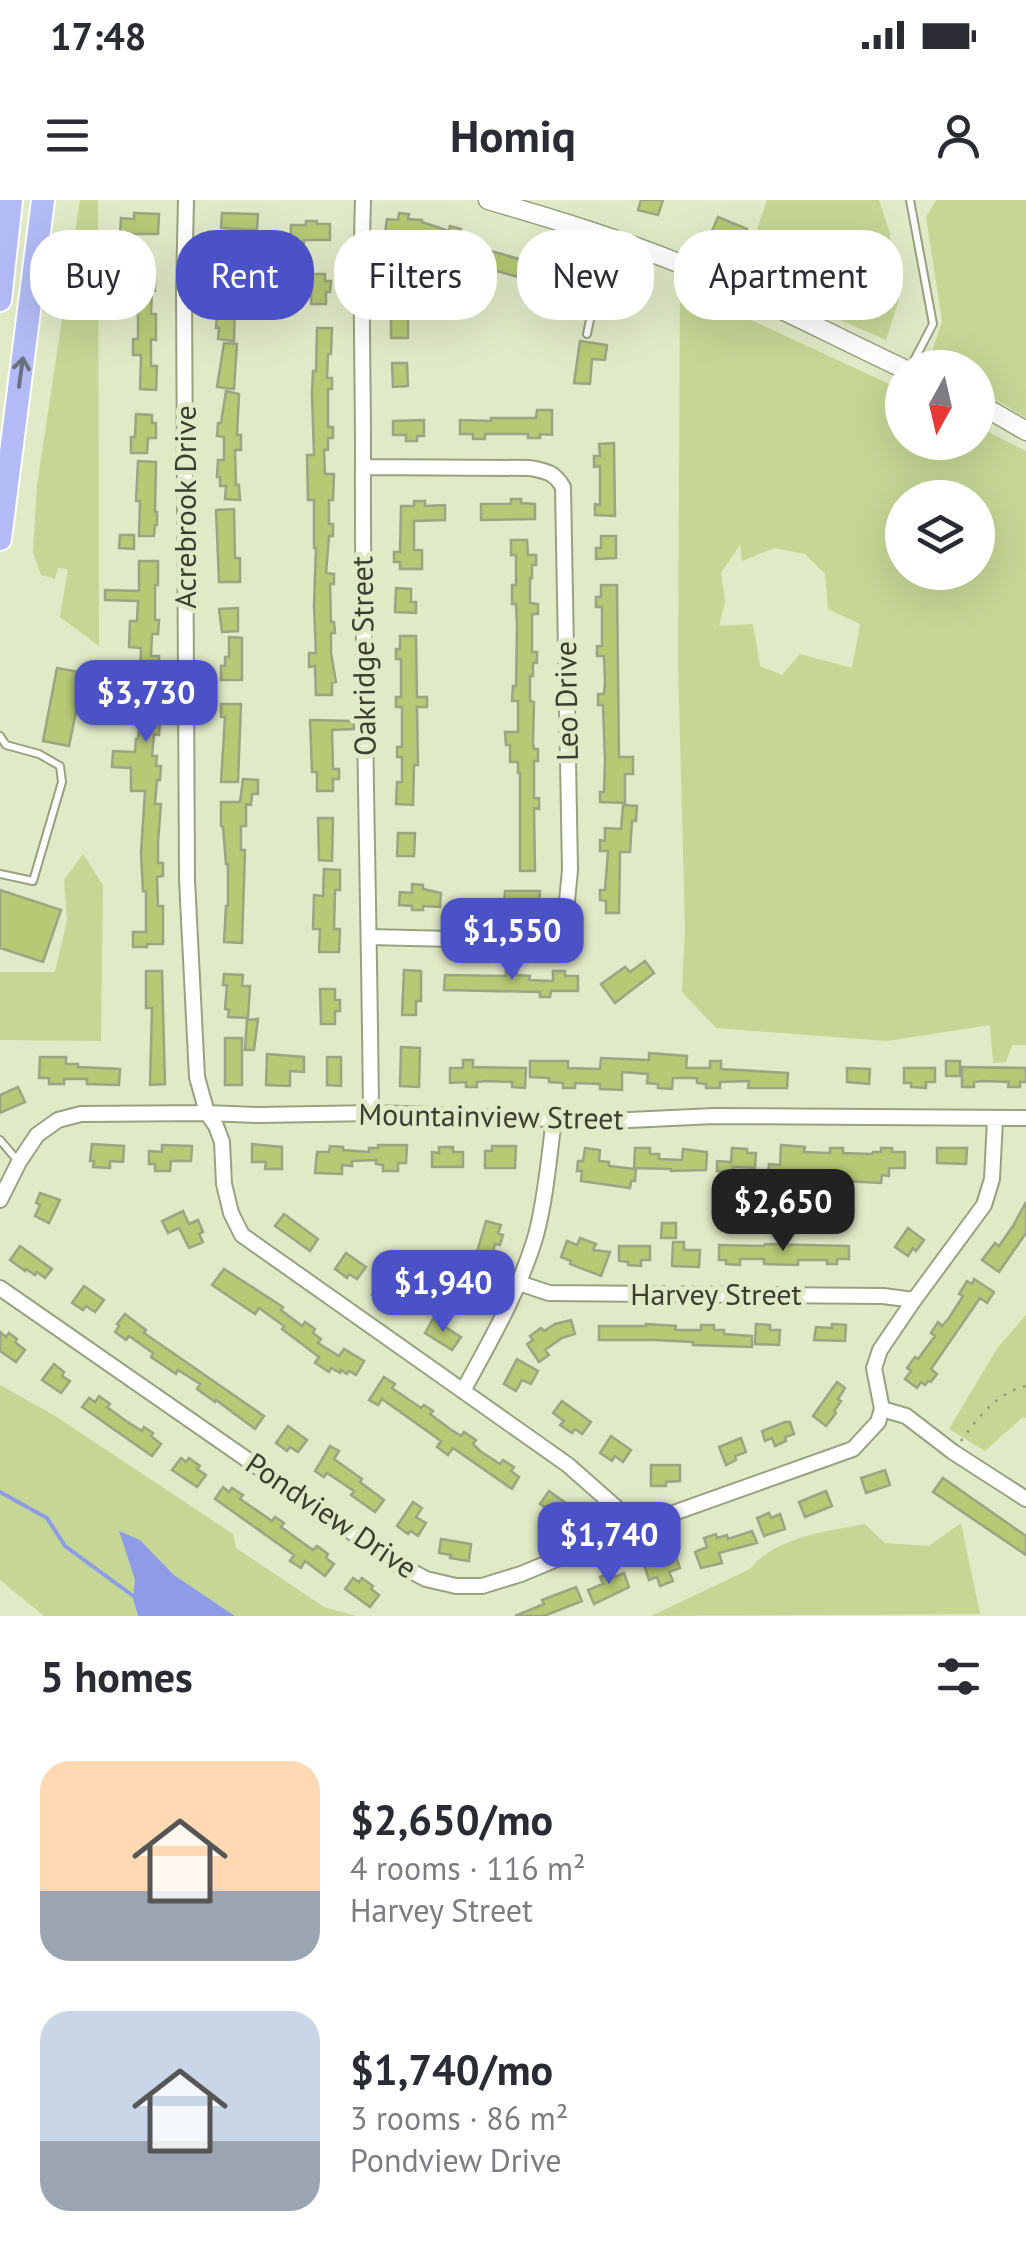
<!DOCTYPE html>
<html lang="en">
<head>
<meta charset="utf-8">
<style>
	:root { --surface:#fff; --page:#f2f2f3; --text:#2b2b33; --muted:#7c7c81; --accent:#4b51c7 }
	body { margin:0; font-family:"PT Sans",sans-serif; background:var(--page); color:var(--text); height:100vh; display:flex; flex-direction:column; font-size:38px; white-space:nowrap }
	* { box-sizing:border-box; margin:0 }
	p { font-size:32px; color:var(--muted) }
	.icon { flex:none; width:55px; height:55px; fill:none; stroke:currentColor; stroke-width:2; stroke-linecap:round; stroke-linejoin:round }
	.map { position:relative; height:1416px; overflow:hidden }
	.side { display:flex; flex-direction:column; background:var(--surface); flex:1 }
	.side>* { flex:none }
	.hud { position:absolute; left:30px; top:30px; width:968px; height:90px; display:flex; gap:20px }
	.needle { width:65px; rotate:188deg }
	.fabs { position:absolute; left:885px; top:150px; display:grid; gap:20px }
	.fabs a { display:grid; place-items:center; width:110px; height:110px; border-radius:50%; background:var(--surface); box-shadow:0 10px 40px #0002; font-size:50px }
	.price { position:absolute; translate:-50% -85px; padding:0 22px; border-radius:20px; background:var(--accent); color:#fff; font-size:32px; line-height:65px; filter:drop-shadow(0 2px 5px #0008) }
	.price::after { content:''; position:absolute; left:50%; top:60px; width:30px; height:22px; margin-left:-15px; background:inherit; clip-path:polygon(0 0,100% 0,50% 100%) }
	.price.selected { background:#222; color:#fff }
	ul { padding:0; list-style:none }
	li { display:flex; align-items:center; gap:30px; height:250px; padding:0 40px }
	li span { display:grid; place-items:center; flex:none; width:280px; height:200px; border-radius:30px; color:#555 }
	li>.icon { margin-inline-start:auto }
	span .icon { width:120px; height:120px; fill:#fffc; stroke-width:1 }
	li b { font-size:42px }
	h2 { display:flex; justify-content:space-between; align-items:center; height:120px; padding:0 40px; font-size:42px }
	.chip { padding:0 35px; border-radius:40px; background:var(--surface); box-shadow:0 10px 40px #0002; font-size:35px; line-height:90px }
	.chip.selected { background:var(--accent); color:#fff }
	.status { display:flex; justify-content:space-between; align-items:center; height:70px; padding:0 50px; background:var(--surface); direction:ltr }
	.status svg { height:28px; fill:currentColor }
	header { display:flex; justify-content:space-between; align-items:center; height:130px; padding:0 40px; background:var(--surface); font-size:45px; font-weight:700 }
	.map>svg:first-child { display:block }
</style>
</head>
<body>
<div class="status"><b>17:48</b><svg viewBox="0 0 49 12"><path d="M0 12V9h3v3zM5 12V6h3v6zM10 12V3h3v9zM15 12V0h3v12zM26 1h20v11H26zM47 4h2v5h-2z"/></svg></div>
<header><svg class="icon" aria-label="menu" viewBox="0 0 24 24"><path d="M4 6h16M4 12h16M4 18h16"/></svg>Homiq<svg class="icon" aria-label="person" viewBox="0 0 24 24"><circle cx="12" cy="8" r="4"/><path d="M4 21q1-7 8-7t8 7"/></svg></header>
<div class="map">
<svg width="1026" height="1416" viewBox="0 0 1026 1416">
	<rect width="100%" height="100%" fill="#e1eac7"/>
	<path fill="#c6d695" fill-rule="evenodd" d="M80 0H98L99 446 60 417 68 369 58 368 55 379 41 375 33 352 37 285Z
		M767 0H879L890 33V59L899 100 886 140 741 77Z
		M936 0H1026V218L978 189V168L941 167 929 161 942 121 926 17Z
		M680 87 902 190V242H978V227L1026 251V845H1012L1006 862 993 863 990 825 887 841 716 828 682 792 685 730 678 463ZM902 298H978V372H902ZM740 345 742 361 774 348 805 354 825 374 828 409 860 424 852 468 800 454 782 475 760 466 753 424 719 426 725 402 721 373Z
		M83 654 103 685 101 841 0 840V772H55L67 720 64 680Z
		M1026 1115V1218L1023 1217 985 1251 949 1229 998 1147Z
		M0 1185 57 1217 233 1334 236 1348 324 1407 356 1416H235L174 1375 140 1340 120 1333 135 1380 133 1399 138 1416H44L0 1380Z
		M961 1323 980 1414 651 1416 750 1369C775 1337 828 1331 865 1324L885 1343 929 1346Z"/>
	<path fill="#8e9be6" d="M119 1331 140 1340 174 1375 235 1416H138L133 1399 135 1380Z"/>
	<g fill="none" stroke-linecap="round" stroke-linejoin="round">
		<path stroke="#8e9be6" stroke-width="4" d="M0 1292 47 1318 65 1346 136 1398"/>
	</g>
	<path fill="#b6c974" stroke="#9ba483" stroke-width="2.5" d="M641 0H663L658 15 638 10Z
		M134 13 159 14 158 34H120L121 18 134 19Z
		M222 13 258 14 257 30 221 28Z
		M399 13 409 14 408 19 422 20V22L449 31 450 26 461 29 460 34 473 38 469 52 431 40 432 36 407 34 406 45 390 41 391 34 385 33 387 19 398 20Z
		M718 17 747 29 739 47 723 39 721 43 709 38Z
		M306 21H317V24H330V40H304V48L291 47V25H306Z
		M487 50 523 60 518 77 482 67Z
		M149 66V77H155V91H152L151 114H156V140L151 139V166H157L156 190 140 189 141 155H133V139H138V105H134V90H127V79H134V67Z
		M219 66H236L234 141 218 139 219 128H216L217 114 220 115V90H215V77H219Z
		M400 67H412V92L392 91V81H400Z
		M543 68 571 77 570 80 584 84 579 101 543 93 544 89 537 87Z
		M312 74H325V81H331L330 92H326V104H311Z
		M614 79 628 84 621 103 613 100 611 104 601 100 606 89 610 91Z
		M391 116H408V138H391Z
		M317 128H332L331 154H328L327 178H332V189H328V227H333V238H328V250H324L325 274H334L333 300H329V324H333V336H329L326 373 334 374V384H330L331 422H334L335 433H331V453L336 482 332 483V495H316L315 466 309 467V453H316L314 406 316 348H314V300H308L307 255H314L312 194 313 171H316Z
		M580 141 607 145 605 160 592 159 590 184 574 183Z
		M224 143 237 144 234 189 217 187Z
		M392 163H407L408 186 393 187Z
		M226 191 239 194 237 235H241V250H235L236 285H239L240 300 225 299 226 286H220V277H217L218 260H224V237L217 236 218 223H221Z
		M537 210H552V235L540 234V238H528V234H485V239H473V234H460V220L491 221V218H536Z
		M136 214 152 215V223H156V238H148L147 253H131V237H135Z
		M424 220V236H417V241H406V235H393V221Z
		M614 243 615 316 595 315V304L600 305V266L594 267V256H600L599 244Z
		M138 261 156 262 155 312H157V325H155L154 336H139L140 301H136Z
		M511 299H521V303L535 304V319L481 320V304H511Z
		M414 301H425V306L445 305V320L414 321V350H422V369H400V362H394V352H400L401 306H414Z
		M234 309 235 358H240V382H219L216 310Z
		M120 335H134V349L119 348Z
		M601 336H616V358L596 359V348H601Z
		M511 340H527L528 355H536V365H532V378H530V403L538 404V414H532V452H537V463H533V476H530V501L534 502 533 543 534 549H538V561H534V598H539V609L534 608 535 671H520V573H518V562H510V545H506L505 532H518V501H512L513 486H516L517 426 516 404H512V385H516V355H511Z
		M139 361H158V385H155V420H159L158 434H152L151 456H159L160 484H158L156 496 154 521 160 522 159 535 154 534 152 556H157L156 566H161L160 580H157L155 604H161L158 642V663H163V676L157 677 158 706H163V744H147V747H133V732H146V691H143L141 653 145 591H131V568L112 567 113 551 135 552 136 539H138L142 495H134V478H140L141 448 129 447 130 421H137L138 401 105 400V390L139 391Z
		M601 385H617L619 557H633V574H625V603L600 602V592H604L605 561 603 505H598V494H604L605 482 604 456H597V446H602V407H596V397H601Z
		M396 388 411 389V402H416V413L395 412Z
		M238 408V431L222 432 219 409Z
		M400 436H416L417 497H427V507H417L418 565H414L413 605 396 604 397 582H402V557H397V547H402V507H396V497H401V459H396V449H400Z
		M229 437 242 438V480H221V466H225V457H229Z
		M57 468 84 473 69 546 43 541Z
		M221 504H241L238 582H221L225 517H221Z
		M310 520 354 521V529L332 530 333 569H339V579H333V591H317V572H312Z
		M243 579 258 580V594H252L251 605 246 604V626H241V650H245L242 743 224 742 226 706H228V664H226L223 627 221 626V602H240Z
		M623 605 637 606 636 621H632L630 652H620L619 713H606V701L600 700V690H605L608 651H600V640L605 641V628L621 629Z
		M318 618H333L332 661 319 660Z
		M398 633H415L414 656H397Z
		M324 669 340 670V690H335L334 729H340L339 752H319L320 729H313L314 695 323 696Z
		M412 684 423 685V689L441 693 440 707 423 706V710H412V706L399 705 400 692 412 693Z
		M0 690 61 710 43 762 0 748Z
		M505 691H540L539 706H527V711H516V706H504Z
		M645 761 654 773 615 803 601 784 625 767 630 772Z
		M404 770 421 771V801H416V815H402Z
		M506 770 517 771 516 775 530 776 529 780 553 781V771H565V776H578V791H551L550 797H540V792L444 790 445 775 506 776Z
		M146 771H162L165 884 150 885 152 808H146Z
		M224 774 243 775 242 786H250L248 818 228 817 229 810 225 809 227 785H223Z
		M320 789H335V800H340V811H335V824H321Z
		M258 819 254 850H245L247 820Z
		M225 838H242V885H225Z
		M401 847 420 848 419 887 400 886Z
		M649 853 687 856 686 868H710V861H721V869L788 873 787 888H748L749 881 720 882V888H706V884L697 883V878H673L672 889 658 888V884L647 883 648 874 622 872V890L600 889V884L575 883V888H563V883L549 882V878L530 877V861H568V868L600 869 601 858 649 860Z
		M267 854 304 857V872L290 871V886L266 885Z
		M40 857H66V864H78V867L120 869 119 885 87 884V879H64V884H49V878H39Z
		M327 857H341V886L327 885Z
		M463 860H473V867L526 868 525 888 512 887V882L486 881 477 882V887H466V882L450 883V868H463Z
		M946 861H960V876H946Z
		M962 867 1026 868V882H1020V887H1008L1009 882 983 881 974 882V887H962Z
		M847 868 870 869 869 884 847 882Z
		M904 868H935V882H926V888L911 887V883H904Z
		M18 887 25 902 0 913V895Z
		M92 944 124 946 123 962 110 961V968L93 967 94 961H90Z
		M252 944 282 947V969H265L266 962H252Z
		M162 945 192 946 191 961H171L170 971H155V964H149V951L162 952Z
		M378 945H407L406 963H398V971H383V965L376 964V960L352 961V966L342 965V974L315 973 317 952H329L330 946 343 947V950L369 952V948H378Z
		M781 945 805 947 804 952 830 953V948H843V953L872 954 873 952H881V948H892V952H905V968H889V976L882 975 881 983 844 981V976L811 975V990L799 989V980L768 977 769 964 780 965Z
		M492 946H516L515 968H485V951H492Z
		M439 947H453V952H463V967H432V952L439 953Z
		M585 948 600 950 599 961 609 962V966L636 969 635 981H631L630 988 581 981 582 971H577L578 961H583Z
		M635 948H650V954H659V959L682 960 683 949 707 952 706 970 671 971V969L634 968Z
		M732 948 747 949V953H756L755 968 733 967V972L717 971V961L731 962Z
		M937 948H967L966 964 937 963Z
		M40 993 60 1000 49 1023 35 1016 40 1005 36 1003Z
		M1026 1002V1033L999 1072 982 1060 995 1043 999 1046 1013 1026Z
		M183 1011 189 1024 198 1020 203 1032 199 1034 203 1042 189 1048 179 1028 168 1033 162 1021Z
		M284 1014 318 1039 310 1051 275 1026Z
		M486 1021 501 1025 498 1033 503 1035 500 1045 495 1044 492 1056 477 1052Z
		M662 1023H676V1038H661Z
		M908 1028 924 1040 916 1051 913 1048 908 1056 895 1047Z
		M580 1038 596 1044 593 1050 610 1052 601 1076 570 1064 571 1061 561 1057 567 1041 577 1045Z
		M673 1042H684V1050H700L699 1067 672 1066Z
		M765 1044 849 1046V1059H837V1064H827V1060H798V1065L764 1064V1059H740V1065L726 1064V1060H719V1045L764 1046Z
		M20 1046 52 1069 45 1078 37 1072 35 1075 26 1069 25 1071 10 1060Z
		M619 1046H650V1060H641V1066L628 1065V1062L619 1061Z
		M346 1053 366 1067 357 1079 349 1074 347 1078 335 1069Z
		M468 1063 479 1068 476 1075 480 1076 478 1081 484 1084 475 1110 460 1104 466 1088 459 1085Z
		M224 1069 283 1107 281 1110 302 1126 305 1122 315 1129 313 1133 321 1139 318 1143 339 1156 344 1149 364 1161 356 1175 349 1171 347 1174 341 1170 340 1173 331 1168 329 1172 315 1163 319 1157 282 1129 284 1126 259 1108 255 1114 212 1085Z
		M974 1079 994 1092 987 1103 980 1098 931 1169 937 1174 931 1182 928 1181 925 1185 921 1182 917 1188 905 1179 911 1171 907 1168 915 1157 918 1159 935 1136 931 1133 938 1122 942 1126 949 1118 963 1096 959 1094 967 1081 972 1084Z
		M381 1082 404 1098 395 1110 372 1095Z
		M84 1086 104 1100 95 1112 86 1106 83 1110 72 1103Z
		M125 1114 146 1130 144 1133 264 1216 255 1229 216 1200 215 1202 197 1189 200 1184 178 1170 176 1174 151 1157 153 1153 129 1136 126 1140 115 1132 119 1126 117 1124Z
		M433 1119 461 1137 452 1150 425 1133Z
		M571 1120 575 1134 562 1138 545 1150 549 1155 539 1162 527 1144 533 1140 530 1136 541 1128 544 1131 555 1124Z
		M646 1124 676 1126 675 1130H701V1125H714V1130H724V1134L752 1136V1147L693 1145V1142L654 1140H599V1126H646Z
		M756 1124 770 1125V1130H780L779 1145 755 1144Z
		M832 1124 846 1125 845 1141 814 1140 816 1127 832 1128Z
		M0 1132 6 1137 9 1133 17 1139 15 1142 25 1150 16 1162 0 1151Z
		M517 1159 538 1171 531 1184 522 1180 516 1191 504 1184Z
		M54 1164 64 1172 62 1176 70 1181 61 1193 42 1180Z
		M384 1177 395 1184 392 1188 421 1208 424 1205 433 1211 430 1214 450 1229 461 1236 464 1232 476 1240 473 1244 480 1251 500 1264 503 1260 514 1267 511 1271 519 1277 512 1289 453 1248 448 1255 437 1247 441 1241 382 1199 378 1205 369 1200Z
		M837 1182 845 1188 838 1199 841 1201 834 1211 836 1213 826 1226 813 1216Z
		M99 1196 110 1204 107 1207 126 1221 142 1231 144 1227 153 1233 151 1236 161 1244 152 1256 82 1207 89 1198 95 1202Z
		M562 1201 591 1222 582 1234 575 1229 572 1233 560 1225 564 1221 553 1213Z
		M785 1222H790L794 1234 785 1237 786 1241 775 1246 772 1238 765 1241 762 1231Z
		M288 1226 307 1240 298 1252 290 1247 287 1251 276 1243Z
		M611 1236 631 1250 623 1262 615 1256 612 1261 600 1253Z
		M741 1238 746 1252 735 1256 736 1260 726 1265 719 1247Z
		M330 1246 339 1251 334 1259 362 1279 360 1282 384 1300 375 1312 351 1295 354 1291 327 1273 324 1277 315 1271Z
		M181 1258 186 1262 189 1258 200 1266 197 1269 206 1275 197 1287 172 1270Z
		M651 1265H680V1281L666 1282V1286H651Z
		M885 1270 890 1285 866 1293 861 1278Z
		M943 1278 1026 1336V1355L933 1292Z
		M223 1287 229 1292 232 1288 243 1295 240 1299 272 1321 275 1317 284 1323 281 1327 313 1350 317 1346 328 1354 326 1358 334 1364 325 1376 305 1361 301 1368 290 1361 294 1355 215 1299Z
		M549 1291 573 1308 564 1321 540 1304Z
		M826 1291 832 1306 805 1317 799 1302Z
		M413 1302 422 1308 416 1317 426 1323 418 1336 411 1331 408 1334 397 1326Z
		M769 1313 771 1318 780 1314 785 1329 764 1336 757 1318Z
		M752 1331 757 1343 719 1353 722 1363 701 1368 695 1352 707 1347 704 1338 716 1334 717 1338 727 1335 728 1339Z
		M441 1339 471 1344 469 1361 450 1358 451 1355 439 1353Z
		M661 1354 663 1359 675 1354 680 1368 669 1372 673 1381 660 1386 657 1377 649 1380 644 1365 651 1362 649 1359Z
		M613 1372 615 1377 624 1373 629 1387 594 1404 588 1390 603 1384 600 1377Z
		M353 1378 359 1382 362 1378 373 1386 371 1389 379 1395 370 1407 345 1389Z
		M576 1387 582 1401 544 1416H515L544 1404 542 1400Z"/>
	<g fill="none" stroke-linecap="round" stroke-linejoin="round">
		<defs>
			<path id="service" d="M910 0 933 124 910 168
				M587 134 595 96 621 43
				M0 536 6 545 39 554 60 566 62 582 33 681 0 674
				M0 940 18 961"/>
			<path id="minor" d="M186 0 184 88 187 680 197 877 207 913 216 926 222 942 224 984 231 1013 242 1035 568 1265 637 1326
				M363 0C360 84 363 167 363 251 362 472 369 692 371 913
				M363 267 530 268C546 271 554 272 563 287L570 670 566 711 560 729 547 736 493 740 369 737
				M0 1000 19 962 37 935 58 920 81 914 207 913 259 915 375 913 608 921 714 916 1026 918
				M519 1083 549 1093 883 1096 914 1100
				M0 1088 399 1365 426 1379 456 1386H482L521 1374 637 1326 853 1249 878 1222 882 1209 874 1168 880 1150 914 1100 984 1005 992 979 995 920
				M463 1191C490 1141 520 1090 536 1035 546 997 549 957 554 919
				M882 1209 906 1216 953 1252 1026 1299"/>
			<path id="tertiary" d="M488 0C557 20 626 41 693 69 764 99 832 135 902 168
				M978 203 1026 231"/>
			<path id="primary" d="M0 100 11 0
				M0 339 43 0"/>
		</defs>
		<use href="#service" stroke="#98a180" stroke-width="10"/>
		<use href="#minor" stroke="#98a180" stroke-width="18"/>
		<use href="#tertiary" stroke="#98a180" stroke-width="21"/>
		<use href="#primary" stroke="#fff" stroke-width="26"/>
		<path stroke="#8e957c" stroke-width="2.5" stroke-dasharray="2.5 8" stroke-linecap="butt" d="M961 1241C978 1218 996 1193 1026 1186"/>
		<use href="#service" stroke="#fff" stroke-width="6"/>
		<use href="#minor" stroke="#fff" stroke-width="14"/>
		<use href="#tertiary" stroke="#fff" stroke-width="18"/>
		<use href="#primary" stroke="#b2bbf5" stroke-width="22"/>
	</g>
	<defs><path id="oneway-shaft" d="M-6 0H5M1.5-3L5.5 0L1.5 3" fill="none" stroke-width="1.6" stroke-linecap="round" stroke-linejoin="round" transform="scale(2.5)"/></defs>
	<use stroke="#6a707f" href="#oneway-shaft" transform="translate(21 172) rotate(-82)"/>
	<g text-anchor="middle" stroke-width="10" stroke-linejoin="round" paint-order="stroke">
		<g font-size="30" fill="#3a3e30" stroke="#e1eac7">
			<text transform="translate(186 307) rotate(-90)" y="10">Acrebrook Drive</text>
			<text transform="translate(364 456) rotate(-91)" y="10">Oakridge Street</text>
			<text transform="translate(567 501) rotate(-91)" y="10">Leo Drive</text>
			<text transform="translate(491 917) rotate(1)" y="10">Mountainview Street</text>
			<text x="716" y="1105">Harvey Street</text>
			<text transform="translate(331 1316) rotate(34)" y="10">Pondview Drive</text>
		</g>
	</g>
</svg>
<div class="fabs">
<a><svg class="needle" viewBox="-14 -14 28 28"><path d="M0-13l5 13h-10z" fill="#e53935"/><path d="M0 13l5-13h-10z" fill="#7c7c81"/></svg></a>
<a><svg class="icon" aria-label="layers" viewBox="0 0 24 24"><path d="M12 4l9 5-9 5-9-5zM3 14l9 5 9-5"/></svg></a>
</div>
<b class="price" style="left:146px;top:545px">$3,730</b>
<b class="price" style="left:512px;top:783px">$1,550</b>
<b class="price selected" style="left:783px;top:1054px">$2,650</b>
<b class="price" style="left:443px;top:1135px">$1,940</b>
<b class="price" style="left:609px;top:1387px">$1,740</b>
<div class="hud">
<a class="chip">Buy</a>
<a class="chip selected">Rent</a>
<a class="chip">Filters</a>
<a class="chip">New</a>
<a class="chip">Apartment</a>
</div>
</div>
<section class="side">
<h2>5 homes<svg class="icon" aria-label="filters" viewBox="0 0 24 24"><path d="M4 7h16M4 17h16"/><circle cx="9" cy="7" r="2"/><circle cx="15" cy="17" r="2"/></svg></h2>
<ul>
<li><span style="background:linear-gradient(#ffd9b3 65%,#9aa5b1 0)"><svg class="icon" aria-label="home" viewBox="0 0 24 24"><path d="M3 11l9-7 9 7M6 9v11h12V9"/></svg></span><div><b>$2,650/mo</b><p>4 rooms · 116 m²</p><p>Harvey Street</p></div></li>
<li><span style="background:linear-gradient(#c9d6e8 65%,#9aa5b1 0)"><svg class="icon" aria-label="home" viewBox="0 0 24 24"><path d="M3 11l9-7 9 7M6 9v11h12V9"/></svg></span><div><b>$1,740/mo</b><p>3 rooms · 86 m²</p><p>Pondview Drive</p></div></li>
</ul>
</section>
</body>
</html>
